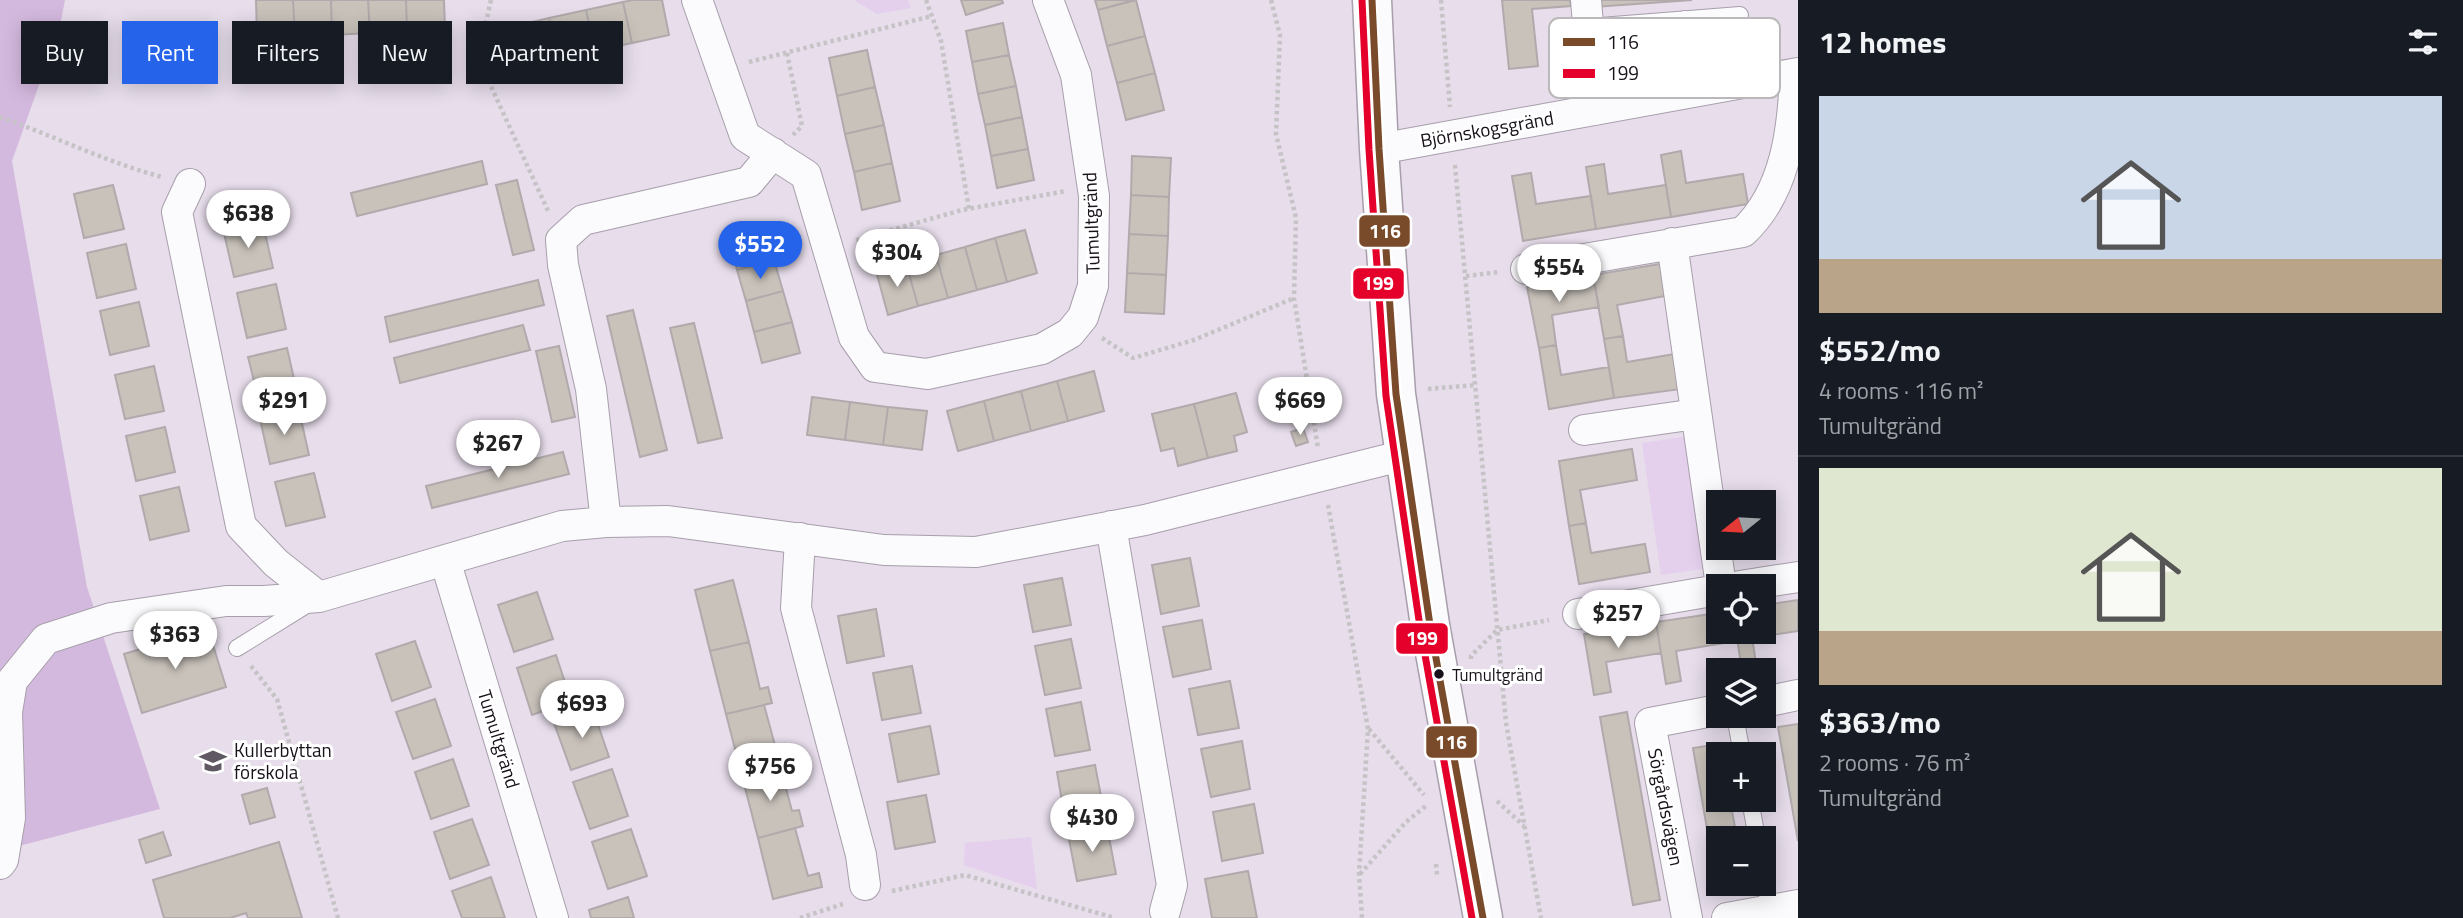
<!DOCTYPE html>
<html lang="en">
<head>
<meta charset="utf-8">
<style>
	:root { --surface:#171b24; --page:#20242c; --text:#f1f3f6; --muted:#9ea1a6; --line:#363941; --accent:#2563eb }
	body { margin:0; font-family:"Titillium Web",sans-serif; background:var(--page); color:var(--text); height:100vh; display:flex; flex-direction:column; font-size:26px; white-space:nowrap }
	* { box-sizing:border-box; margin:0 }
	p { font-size:23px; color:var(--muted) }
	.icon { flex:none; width:38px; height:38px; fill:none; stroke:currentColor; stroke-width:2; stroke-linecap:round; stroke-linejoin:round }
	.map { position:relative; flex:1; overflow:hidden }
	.drawer { display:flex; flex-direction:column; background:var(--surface); width:665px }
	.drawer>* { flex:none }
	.banner { position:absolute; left:21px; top:21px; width:665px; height:63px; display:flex; gap:14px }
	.needle { width:46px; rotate:252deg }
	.tools { position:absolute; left:1706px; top:490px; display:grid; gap:14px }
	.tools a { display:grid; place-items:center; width:70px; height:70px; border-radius:0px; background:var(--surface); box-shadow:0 4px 18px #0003; font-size:35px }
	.price { position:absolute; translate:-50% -60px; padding:0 16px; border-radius:24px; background:#fff; color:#222; font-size:23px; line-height:46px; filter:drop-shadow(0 2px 4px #0008) }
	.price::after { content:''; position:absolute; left:50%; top:42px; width:21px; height:16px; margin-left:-10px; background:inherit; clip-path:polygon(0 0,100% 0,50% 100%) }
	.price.active { background:var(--accent); color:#fff }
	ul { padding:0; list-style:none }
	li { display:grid; align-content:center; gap:14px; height:371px; padding:0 21px }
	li+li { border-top:2px solid var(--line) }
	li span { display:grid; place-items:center; height:217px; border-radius:0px; color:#555 }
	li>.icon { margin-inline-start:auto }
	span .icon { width:126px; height:126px; fill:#fffc; stroke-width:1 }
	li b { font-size:30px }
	h2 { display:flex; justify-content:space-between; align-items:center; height:84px; padding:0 21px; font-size:30px }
	.chip { padding:0 24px; border-radius:0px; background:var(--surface); box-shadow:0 4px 18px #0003; font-size:24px; line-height:63px }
	.chip.active { background:var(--accent); color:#fff }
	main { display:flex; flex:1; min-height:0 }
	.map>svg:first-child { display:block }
</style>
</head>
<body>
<main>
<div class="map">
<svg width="1798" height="918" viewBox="0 0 1798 918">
	<rect width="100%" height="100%" fill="#e7ddeb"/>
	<path fill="#e4cfed" d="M854 0H908L911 8 877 14Z
		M1689 436 1709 568 1661 575 1642 443Z
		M1031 837 1037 889 964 865 965 843Z"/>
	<path fill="#d4b9de" d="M0 0H65L60 26 12 161 87 587 160 809 0 851Z"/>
	<path fill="#c9c2bb" stroke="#b0aaac" stroke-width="2" d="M256 0H293L295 36 257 37Z
		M293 0H331L332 35 295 36Z
		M331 0H368L370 33 332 35Z
		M368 0H406L407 32 370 33Z
		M406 0H444L445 31 407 32Z
		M633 0H662L669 35 632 43 623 2Z
		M961 0H1002L1003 3 966 15Z
		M1095 0H1134L1098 10Z
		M1136 0 1145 36 1107 46 1098 10Z
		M1502 0H1570L1571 6 1532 9 1538 66 1509 69Z
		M1593 0H1692L1594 7Z
		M623 2 632 43 595 51 586 10Z
		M586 10 595 51 557 59 549 18Z
		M549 18 557 59 520 67 511 27Z
		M1003 23 1009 55 972 62 966 31Z
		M1145 36 1155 73 1117 83 1107 46Z
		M867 50 875 87 837 96 829 58Z
		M1009 55 1016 86 978 94 972 62Z
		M1155 73 1164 110 1126 120 1117 83Z
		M1016 86 1022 117 985 125 978 94Z
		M875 87 884 125 845 134 837 96Z
		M1022 117 1028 149 991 156 985 125Z
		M884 125 892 163 854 172 845 134Z
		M1028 149 1034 180 997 188 991 156Z
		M1681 151 1686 183 1743 174 1748 204 1671 217 1661 155Z
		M1132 156 1171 158 1169 197 1131 195Z
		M482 161 487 184 357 216 351 193Z
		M892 163 900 201 862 210 854 172Z
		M1604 164 1608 194 1666 185 1671 217 1596 229 1586 167Z
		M1531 173 1536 204 1591 196 1596 229 1523 241 1512 176Z
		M517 180 534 250 513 255 496 185Z
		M113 185 124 229 84 238 74 194Z
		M1131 195 1169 197 1168 236 1129 234Z
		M263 224 273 268 234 277 224 233Z
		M766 229 774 260 737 270 729 239Z
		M1025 230 1037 273 1007 282 995 238Z
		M1129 234 1168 236 1166 275 1127 273Z
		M995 238 1007 282 977 290 965 247Z
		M126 244 136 289 97 298 87 253Z
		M965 247 977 290 948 298 936 255Z
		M936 255 948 298 918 306 906 263Z
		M774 260 783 291 746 301 737 270Z
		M906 263 918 306 888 315 876 271Z
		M1660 264 1665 296 1617 305 1623 336 1604 339 1593 275Z
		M1127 273 1166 275 1164 314 1125 312Z
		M1593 275 1599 307 1552 315 1556 345 1539 348 1527 287Z
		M538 280 544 305 390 342 385 317Z
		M276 284 286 329 247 338 237 293Z
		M783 291 792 322 754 332 746 301Z
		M139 302 149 346 110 355 100 311Z
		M633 310 667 450 640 457 607 316Z
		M792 322 800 353 762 363 754 332Z
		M694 323 722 438 698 443 670 328Z
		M523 325 530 350 400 383 394 358Z
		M1623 336 1627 362 1675 354 1681 389 1614 398 1604 339Z
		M1556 345 1561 375 1609 367 1614 398 1549 409 1539 348Z
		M559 346 575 417 552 422 536 351Z
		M287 348 297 392 259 401 248 357Z
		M154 366 164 411 125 419 115 375Z
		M1094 371 1104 411 1068 421 1057 381Z
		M1057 381 1068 421 1031 431 1021 391Z
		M1021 391 1031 431 994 441 984 401Z
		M1236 393 1247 432 1234 436 1237 451 1208 458 1194 404Z
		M812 397 850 402 845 440 807 435Z
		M984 401 994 441 958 451 947 411Z
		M850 402 888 407 883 445 845 440Z
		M1194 404 1208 458 1178 466 1174 448 1161 451 1152 414Z
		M888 407 927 411 922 450 883 445Z
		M299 410 309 455 270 464 260 419Z
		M165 427 175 472 136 481 126 436Z
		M1303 428 1308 442 1296 446 1291 432Z
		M1632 449 1637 480 1580 490 1586 523 1569 526 1559 461Z
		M563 452 569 474 432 508 426 486Z
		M314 473 325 517 286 526 275 482Z
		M179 487 189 531 150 540 140 496Z
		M1586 523 1591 553 1645 544 1650 572 1579 584 1569 526Z
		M1190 558 1199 606 1161 614 1152 565Z
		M1062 578 1071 625 1033 632 1024 585Z
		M733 580 749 642 710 651 695 590Z
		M537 592 553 639 514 652 498 605Z
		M1798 600V631L1752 638 1757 669 1742 670 1736 632H1764V605Z
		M876 609 884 656 847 663 838 616Z
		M1718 613V632H1736L1737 641 1676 651 1681 681 1666 684 1656 622Z
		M1202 620 1211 669 1173 677 1163 627Z
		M1656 622 1661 653 1606 662 1611 692 1594 695 1584 634Z
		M208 629 226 687 142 713 124 654Z
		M1071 639 1081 688 1045 695 1035 646Z
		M415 641 431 687 392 701 376 654Z
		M749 642 760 689 768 687 772 703 726 714 710 651Z
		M556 655 571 701 532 715 517 668Z
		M912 666 921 713 882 720 873 673Z
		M1230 681 1239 728 1198 735 1189 689Z
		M435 699 451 746 413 759 396 712Z
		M1081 702 1090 750 1055 756 1046 709Z
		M764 705 776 749 784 747 788 764 742 776 726 714Z
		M593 710 609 757 571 770 554 723Z
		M1627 712 1660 900 1633 905 1600 717Z
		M1798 724V841L1778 727Z
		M930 726 939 774 898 782 889 734Z
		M1242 741 1250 789 1211 797 1201 749Z
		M1720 744 1722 754H1718V800H1730L1737 838H1718V884H1745L1746 888 1718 892 1693 748Z
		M453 759 469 806 431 819 415 772Z
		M1095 765 1104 812 1065 819 1057 772Z
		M780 766 792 811 799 810 803 826 758 838 742 776Z
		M612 769 628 816 590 829 573 782Z
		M267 788 275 817 250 824 242 795Z
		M926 795 935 842 895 849 887 802Z
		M1254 804 1263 853 1222 861 1213 812Z
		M472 819 489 865 450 879 434 832Z
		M1107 827 1116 874 1077 881 1068 834Z
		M795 828 808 876 819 873 822 887 773 899 758 838Z
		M631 829 647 876 608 889 592 842Z
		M163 832 171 855 146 863 139 840Z
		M279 842 302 918H248L246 913 230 918H164L153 880Z
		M1248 871 1257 918H1212L1205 879Z
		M491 877 505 918H462L452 891Z
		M628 897 634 918H591L589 910Z"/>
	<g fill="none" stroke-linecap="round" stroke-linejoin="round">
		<defs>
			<path id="lane" d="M1684 19 1691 92
				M1588 27 1740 15
				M237 648 308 604
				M1735 716 1742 754
				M1750 800 1757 838
				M1764 878 1770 910"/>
			<path id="street" d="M697 0 745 136 806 175 854 337 875 367 927 374 1042 349 1070 333 1083 317 1093 286 1094 196 1076 75 1048 0
				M1586 0 1595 110
				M1379 149 1798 73
				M190 184 177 212 241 526 276 563 319 597
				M1672 243 1721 586
				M1526 269 1743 232C1786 192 1793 129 1795 74
				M1584 430 1696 414
				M606 522 591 389 563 265 561 240 583 220 749 182 773 153
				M1111 526 1172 885 1165 911
				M800 538 796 608 861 855 865 885
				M445 560 553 918
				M1740 586 1798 577
				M1578 614 1718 590
				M1764 702 1798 695
				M0 864 3 860 10 818 7 712 12 681 46 639 111 618 226 601H264L319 597 562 526 606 522 668 521 884 550 976 552 1145 520 1405 455
				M1687 918 1650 723 1718 710
				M1727 918 1798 905"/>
			<path id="secondary" d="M1372 0 1379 149 1396 394 1430 625 1483 918"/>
		</defs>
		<use href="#lane" stroke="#a79fab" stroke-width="18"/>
		<use href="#street" stroke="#a79fab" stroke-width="32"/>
		<use href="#secondary" stroke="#a79fab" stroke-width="41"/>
		<path stroke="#c6c3c7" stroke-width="4.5" stroke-dasharray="3.5 3.5" stroke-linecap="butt" d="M491 0 478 58 549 213
			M926 0 941 41 969 209
			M1271 0 1280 35 1276 134 1296 218 1294 298 1318 448
			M1441 0 1450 107
			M787 53 802 126 793 135
			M749 62 932 16
			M0 117C54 136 106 162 162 177
			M1455 165 1506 723 1541 918
			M856 240 962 210 1066 191
			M1466 276 1499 272
			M1102 338 1133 358 1194 340 1294 298
			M1428 389 1475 385
			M1328 505 1368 729 1359 874 1362 918
			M1471 659V656L1497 630 1549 620
			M251 666 277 699 338 918
			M1369 729 1424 795
			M1497 801 1524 826
			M1436 864 1437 875
			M1360 874 1406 822 1427 805
			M892 891 965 875 1115 918
			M800 918 843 904"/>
		<use href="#lane" stroke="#fbfafc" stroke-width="16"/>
		<use href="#street" stroke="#fbfafc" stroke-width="30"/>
		<use href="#secondary" stroke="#fbfafc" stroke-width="38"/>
		<defs>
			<path id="bus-1" d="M1372 0 1379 149 1396 394 1430 625 1483 918"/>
			<path id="bus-2" d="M1362 0 1369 150 1386 396 1420 627 1472 918"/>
		</defs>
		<use href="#bus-1" stroke="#fff" stroke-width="12"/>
		<use href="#bus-2" stroke="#fff" stroke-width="12"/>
		<use href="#bus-1" stroke="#7a4b2a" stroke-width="7"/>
		<use href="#bus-2" stroke="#e4002b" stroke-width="7"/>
	</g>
	<defs>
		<symbol id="school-bare" viewBox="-9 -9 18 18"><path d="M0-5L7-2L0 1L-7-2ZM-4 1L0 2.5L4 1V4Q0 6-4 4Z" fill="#605863" stroke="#fff" stroke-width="2.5" paint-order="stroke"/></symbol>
	</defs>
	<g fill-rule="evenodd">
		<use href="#school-bare" x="194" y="742" width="38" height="38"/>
	</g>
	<circle fill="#18111a" stroke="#fff" stroke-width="2.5" cx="1439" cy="674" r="6"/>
	<g text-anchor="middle" stroke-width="6" stroke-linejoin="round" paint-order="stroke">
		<g font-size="17" fill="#18111a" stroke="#fff" text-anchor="start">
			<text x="1452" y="681">Tumultgränd</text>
		</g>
		<g font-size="19" fill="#18111a" stroke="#fff">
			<text transform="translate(1487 129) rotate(-10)" y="7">Björnskogsgränd</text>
			<text transform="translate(1091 223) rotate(-92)" y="7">Tumultgränd</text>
			<text transform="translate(499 739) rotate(73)" y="7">Tumultgränd</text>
			<text transform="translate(1666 807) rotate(79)" y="7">Sörgårdsvägen</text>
		</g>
		<g font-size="19" fill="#18111a" stroke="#fff" text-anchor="start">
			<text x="234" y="757">Kullerbyttan<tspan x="234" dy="22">förskola</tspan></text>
		</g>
	</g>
	<rect x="1549" y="18" width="231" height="80" rx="10" fill="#fff" stroke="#bab8ba" stroke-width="2"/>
	<rect x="1563" y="38" width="32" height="8" fill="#7a4b2a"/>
	<rect x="1563" y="69" width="32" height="9" fill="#e4002b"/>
	<g font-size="19" fill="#18111a">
		<text x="1607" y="49">116</text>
		<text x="1607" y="80">199</text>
	</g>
	<g stroke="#fff" stroke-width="2.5">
		<rect x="1358" y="214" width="53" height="34" rx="7" fill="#7a4b2a"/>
		<rect x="1352" y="267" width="53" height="33" rx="7" fill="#e4002b"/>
		<rect x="1395" y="622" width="54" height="33" rx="7" fill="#e4002b"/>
		<rect x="1425" y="725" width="53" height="34" rx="7" fill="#7a4b2a"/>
	</g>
	<g font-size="19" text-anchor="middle" font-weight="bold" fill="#fff">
		<text x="1385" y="238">116</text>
		<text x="1378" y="290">199</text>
		<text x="1422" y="645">199</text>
		<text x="1451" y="749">116</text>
	</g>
</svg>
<div class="tools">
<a><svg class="needle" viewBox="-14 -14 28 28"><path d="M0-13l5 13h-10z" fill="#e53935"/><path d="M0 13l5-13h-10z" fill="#9ea1a6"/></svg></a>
<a><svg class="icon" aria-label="locate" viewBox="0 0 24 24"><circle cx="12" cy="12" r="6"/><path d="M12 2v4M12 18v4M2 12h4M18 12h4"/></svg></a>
<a><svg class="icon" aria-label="layers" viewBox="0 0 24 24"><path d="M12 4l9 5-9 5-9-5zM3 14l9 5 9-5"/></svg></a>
<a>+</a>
<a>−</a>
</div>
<b class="price" style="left:248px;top:250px">$638</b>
<b class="price active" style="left:760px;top:281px">$552</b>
<b class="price" style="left:897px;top:289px">$304</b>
<b class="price" style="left:1559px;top:304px">$554</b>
<b class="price" style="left:284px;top:437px">$291</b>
<b class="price" style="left:1300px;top:437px">$669</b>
<b class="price" style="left:498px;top:480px">$267</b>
<b class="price" style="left:1618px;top:650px">$257</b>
<b class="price" style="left:175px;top:671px">$363</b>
<b class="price" style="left:582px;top:740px">$693</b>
<b class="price" style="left:770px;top:803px">$756</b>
<b class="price" style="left:1092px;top:854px">$430</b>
<div class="banner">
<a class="chip">Buy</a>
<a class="chip active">Rent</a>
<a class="chip">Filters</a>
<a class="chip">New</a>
<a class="chip">Apartment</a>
</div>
</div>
<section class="drawer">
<h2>12 homes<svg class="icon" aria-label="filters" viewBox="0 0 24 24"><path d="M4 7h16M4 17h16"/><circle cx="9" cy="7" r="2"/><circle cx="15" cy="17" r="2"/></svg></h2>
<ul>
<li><span style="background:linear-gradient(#c9d6e8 75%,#b9a48a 0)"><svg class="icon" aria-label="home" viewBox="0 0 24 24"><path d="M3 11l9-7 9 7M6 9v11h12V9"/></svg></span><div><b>$552/mo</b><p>4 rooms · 116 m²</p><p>Tumultgränd</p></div></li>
<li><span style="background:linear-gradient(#dfe7d0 75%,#b9a48a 0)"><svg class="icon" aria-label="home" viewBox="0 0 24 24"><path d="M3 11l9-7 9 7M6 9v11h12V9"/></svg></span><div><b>$363/mo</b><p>2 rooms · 76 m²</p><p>Tumultgränd</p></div></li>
</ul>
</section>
</main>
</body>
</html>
